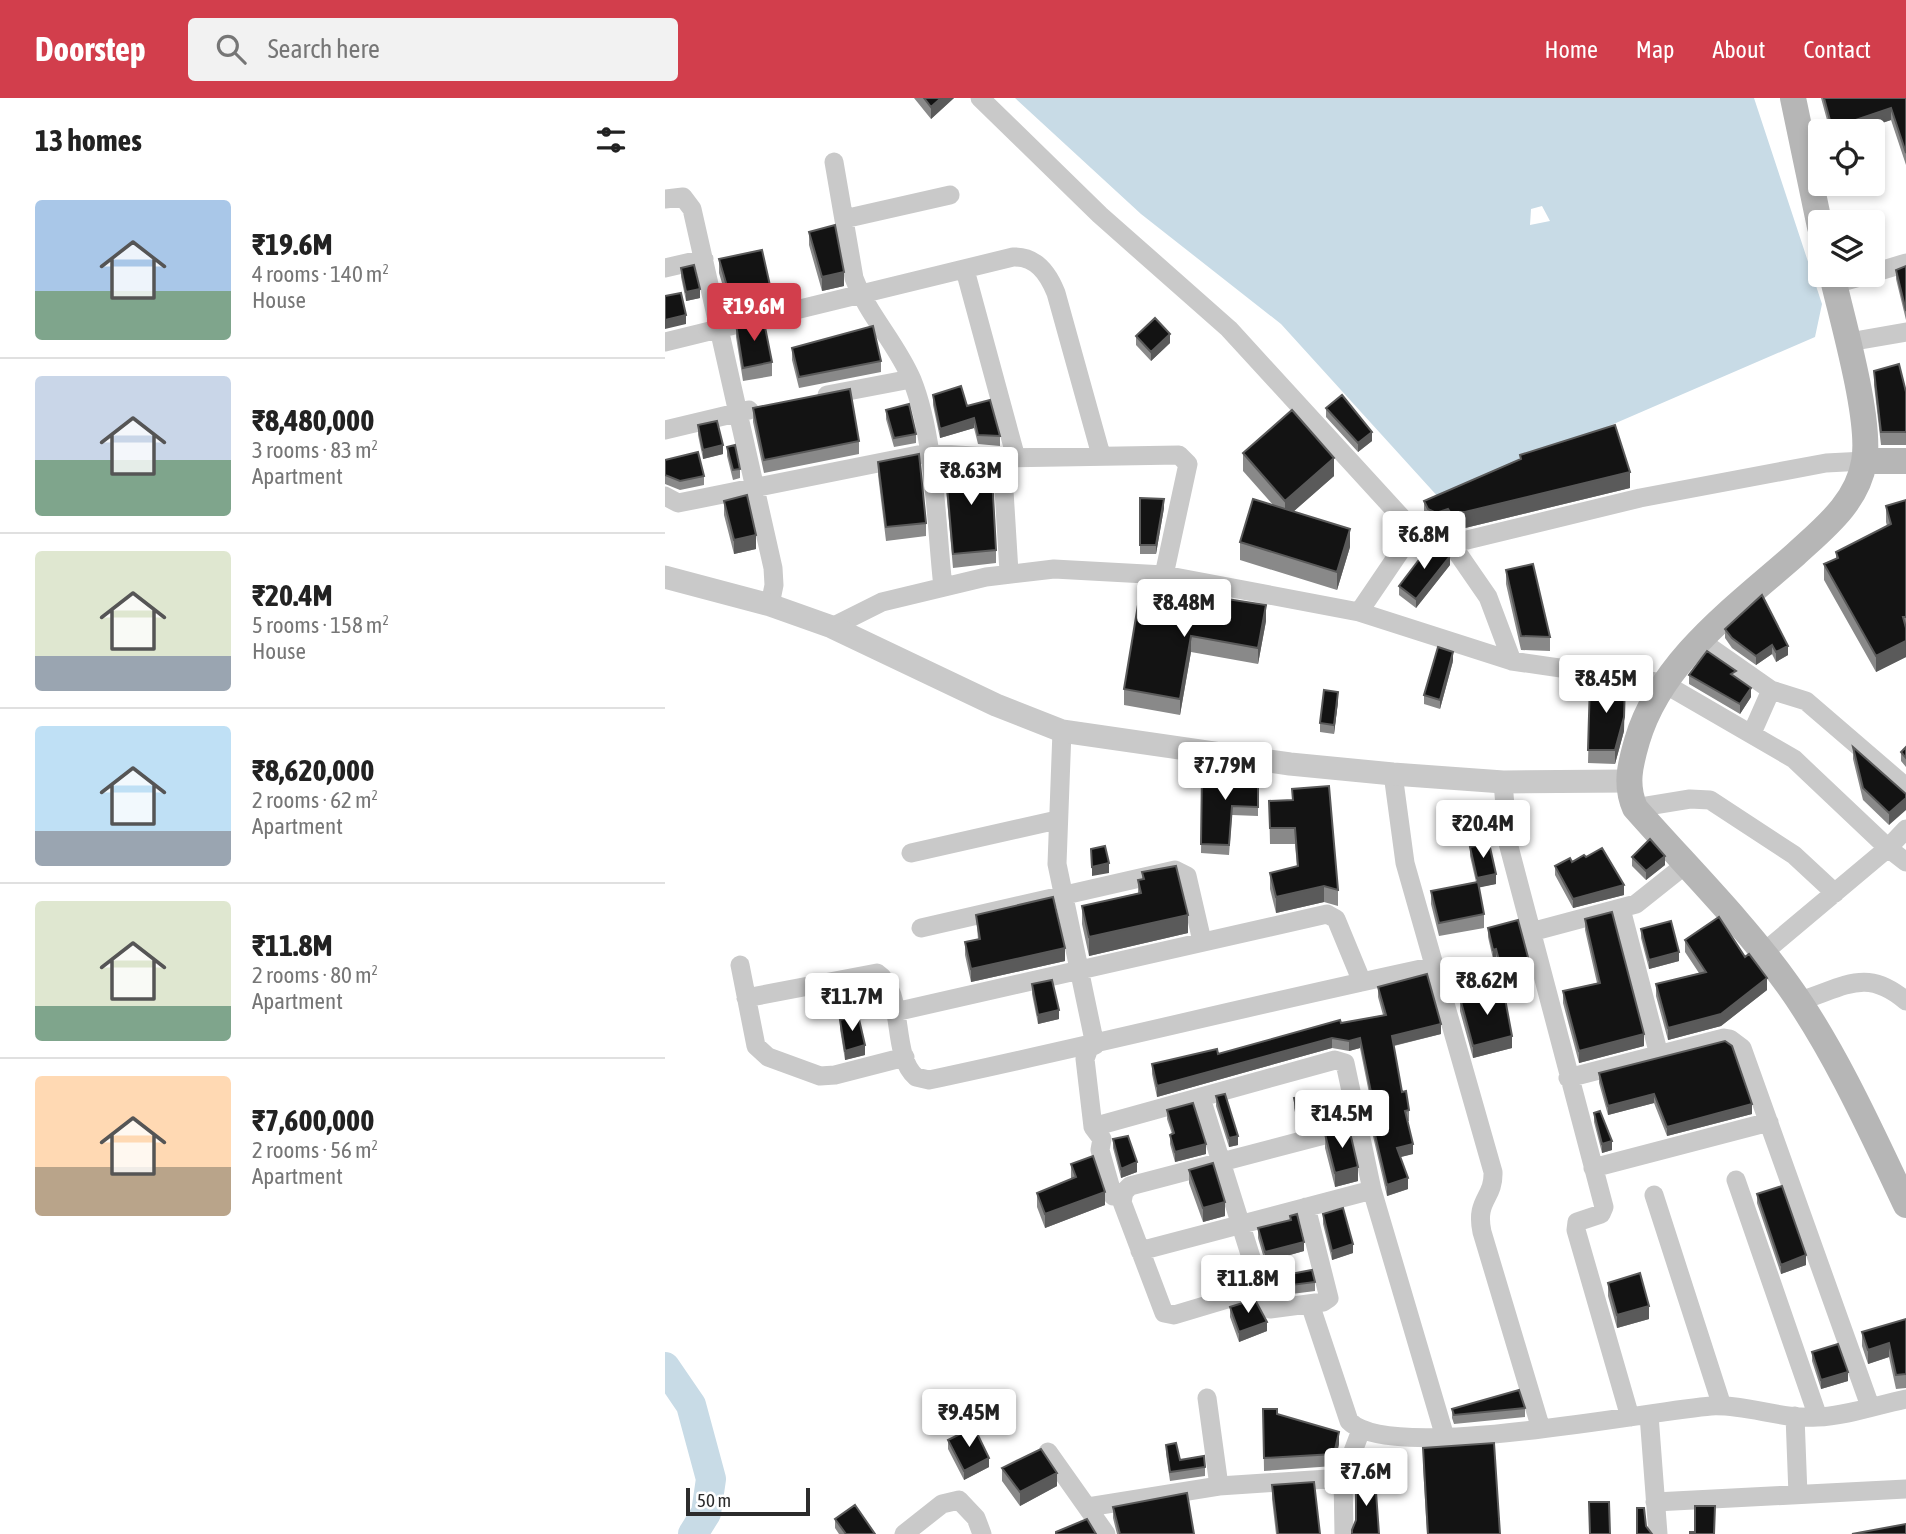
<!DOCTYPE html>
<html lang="en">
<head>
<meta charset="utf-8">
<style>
	:root { --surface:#fff; --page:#f2f2f2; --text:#222; --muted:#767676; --line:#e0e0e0; --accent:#d23e4c }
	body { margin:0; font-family:"Asap Condensed",sans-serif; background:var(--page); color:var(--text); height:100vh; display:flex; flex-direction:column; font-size:26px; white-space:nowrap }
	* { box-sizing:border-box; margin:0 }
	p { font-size:23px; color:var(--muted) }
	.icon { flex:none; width:38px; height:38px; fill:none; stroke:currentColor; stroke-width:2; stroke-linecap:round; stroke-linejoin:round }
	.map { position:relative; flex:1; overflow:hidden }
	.side { display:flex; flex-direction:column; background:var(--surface); width:665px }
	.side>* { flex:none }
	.tools { position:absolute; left:1143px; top:21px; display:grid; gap:14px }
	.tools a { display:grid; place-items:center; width:77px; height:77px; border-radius:7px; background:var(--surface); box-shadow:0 4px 10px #0003; font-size:35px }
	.scale { position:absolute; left:21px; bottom:18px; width:124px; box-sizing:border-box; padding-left:7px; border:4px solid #2c2c2c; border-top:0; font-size:19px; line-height:24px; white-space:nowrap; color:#2c2c2c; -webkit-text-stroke:5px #fff; paint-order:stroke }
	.price { position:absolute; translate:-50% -60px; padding:0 16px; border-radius:7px; background:#fff; color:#222; font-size:23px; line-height:46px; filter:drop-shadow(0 2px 4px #0008) }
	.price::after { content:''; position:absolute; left:50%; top:42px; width:21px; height:16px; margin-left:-10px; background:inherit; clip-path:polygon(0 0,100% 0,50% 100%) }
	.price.active { background:var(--accent); color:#fff }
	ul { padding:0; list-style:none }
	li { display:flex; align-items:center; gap:21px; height:175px; padding:0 35px }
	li+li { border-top:2px solid var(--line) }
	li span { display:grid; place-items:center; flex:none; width:196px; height:140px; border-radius:7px; color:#555 }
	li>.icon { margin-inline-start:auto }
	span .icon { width:84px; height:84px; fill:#fffc; stroke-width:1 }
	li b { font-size:30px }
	h2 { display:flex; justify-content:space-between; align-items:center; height:84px; padding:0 35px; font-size:30px }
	header { display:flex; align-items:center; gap:42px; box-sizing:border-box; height:98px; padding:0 35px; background:var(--accent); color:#fff }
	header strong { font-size:33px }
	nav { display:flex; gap:38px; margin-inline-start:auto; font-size:24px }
	.search { width:490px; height:63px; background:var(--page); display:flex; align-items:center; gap:18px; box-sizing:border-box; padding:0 24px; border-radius:7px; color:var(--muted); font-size:26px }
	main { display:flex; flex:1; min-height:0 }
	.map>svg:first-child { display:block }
</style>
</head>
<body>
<header>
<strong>Doorstep</strong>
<div class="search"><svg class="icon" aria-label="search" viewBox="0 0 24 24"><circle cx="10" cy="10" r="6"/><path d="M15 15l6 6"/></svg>Search here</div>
<nav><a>Home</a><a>Map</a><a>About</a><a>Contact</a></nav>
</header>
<main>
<section class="side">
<h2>13 homes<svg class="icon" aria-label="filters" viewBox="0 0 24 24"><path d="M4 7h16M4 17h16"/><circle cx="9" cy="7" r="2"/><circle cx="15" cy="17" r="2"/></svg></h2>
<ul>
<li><span style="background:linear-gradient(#a9c7e8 65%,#7fa58c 0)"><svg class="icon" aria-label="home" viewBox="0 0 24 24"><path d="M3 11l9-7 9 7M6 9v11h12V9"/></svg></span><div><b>₹19.6M</b><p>4 rooms · 140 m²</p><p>House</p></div></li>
<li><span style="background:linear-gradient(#c9d6e8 60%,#7fa58c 0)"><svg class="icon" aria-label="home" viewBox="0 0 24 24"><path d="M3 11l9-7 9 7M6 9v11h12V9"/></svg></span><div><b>₹8,480,000</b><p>3 rooms · 83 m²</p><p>Apartment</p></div></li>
<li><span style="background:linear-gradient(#dfe7d0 75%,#9aa5b1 0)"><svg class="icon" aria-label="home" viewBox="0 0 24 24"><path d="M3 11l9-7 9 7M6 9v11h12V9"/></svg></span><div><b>₹20.4M</b><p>5 rooms · 158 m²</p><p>House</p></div></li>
<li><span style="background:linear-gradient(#bfe0f5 75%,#9aa5b1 0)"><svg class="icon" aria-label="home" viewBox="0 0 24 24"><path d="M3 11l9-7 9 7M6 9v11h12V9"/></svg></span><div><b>₹8,620,000</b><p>2 rooms · 62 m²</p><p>Apartment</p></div></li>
<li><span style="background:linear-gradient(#dfe7d0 75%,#7fa58c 0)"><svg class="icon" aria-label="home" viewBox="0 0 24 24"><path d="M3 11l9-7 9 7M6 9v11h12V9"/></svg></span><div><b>₹11.8M</b><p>2 rooms · 80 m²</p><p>Apartment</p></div></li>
<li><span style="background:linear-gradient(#ffd9b3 65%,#b9a48a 0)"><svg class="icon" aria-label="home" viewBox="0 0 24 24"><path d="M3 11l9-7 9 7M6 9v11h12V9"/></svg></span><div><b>₹7,600,000</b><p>2 rooms · 56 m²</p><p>Apartment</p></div></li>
</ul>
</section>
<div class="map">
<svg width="1241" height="1436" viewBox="0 0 1241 1436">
	<rect width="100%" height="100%" fill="#fff"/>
	<path fill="#c8dbe6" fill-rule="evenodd" d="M350 0H1089L1157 206 1150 239 775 401 616 226 476 116ZM877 108 885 123 865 127 866 111Z"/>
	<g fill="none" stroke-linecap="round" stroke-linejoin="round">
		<path stroke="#c8dbe6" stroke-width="30" d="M0 1269 26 1307 46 1381 41 1415 28 1436"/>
		<path stroke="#c9c9c9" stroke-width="19" d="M315 0 435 117 564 231 749 433 768 443 802 442 975 400 1161 365 1200 363
			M169 64 189 180C203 217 232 246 247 282 270 339 271 427 278 489
			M0 101 18 99 27 111 108 470 109 487 105 507
			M179 121 285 97
			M0 170 39 161
			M300 172 351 360
			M1208 175 1241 165
			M1169 186 1202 177
			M0 244 348 159C371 158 383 175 391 195L436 357
			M1184 244 1241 234
			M162 297 246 281
			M0 332 84 312
			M337 360 344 474
			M0 398 13 405 263 355 337 360 514 357 523 366 499 477
			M785 444 823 499 847 563
			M694 514 749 433
			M167 529 217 504 321 479 389 471 499 477 694 514 847 563 998 585 1129 661 1223 750 1241 764
			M1036 543 1106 592 1141 603 1241 689
			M397 633 392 766 430 947 424 950 420 961 428 1029 437 1041 435 1052 448 1098
			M1087 635 1106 592
			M728 676 740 765 828 1074C829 1101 810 1101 817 1134L876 1331
			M838 684 843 745 939 1109 936 1116 912 1124 911 1132 965 1319
			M970 710 1025 701 1045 702 1129 757 1170 795
			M246 755 392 722
			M956 811 994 957
			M256 830 510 772 522 778 537 843
			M866 834 971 806 1020 767
			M1099 854 1223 750 1241 731
			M75 867 91 948 103 959 155 978 170 977 240 959
			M81 900 212 875C241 894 225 957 251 979L264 982C433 946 601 904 770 868
			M1135 903C1180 889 1201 869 1241 903
			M230 914 662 816 671 821 697 884
			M903 980 1059 940 1065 941 1077 950 1205 1308
			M536 1000 600 1204 605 1211 658 1204 664 1200 641 1109
			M428 1029 670 962 680 965 707 1092 780 1339
			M928 1070 1104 1024
			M1071 1082 1153 1319
			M989 1097 1057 1308
			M475 1153 707 1092
			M596 1191 509 1217 499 1215 457 1104 459 1094 465 1088 686 1030
			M645 1206 684 1323C726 1366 981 1313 1046 1308 1082 1306 1117 1322 1152 1319 1181 1318 1212 1307 1241 1301
			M542 1300 554 1388
			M984 1317 993 1436
			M1130 1318 1133 1397
			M383 1354 441 1436
			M990 1404 1241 1391
			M423 1409 554 1388 678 1380
			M239 1436 277 1406 294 1402 311 1420 317 1436
			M679 1436 678 1380 696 1332"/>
		<path stroke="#c9c9c9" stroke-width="23" d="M0 479 105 507 167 529 331 607 397 633 625 666 728 676 838 684 963 683"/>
		<path stroke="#b6b6b6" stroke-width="26" d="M1128 0 1155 129
			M1167 177C1177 221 1207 323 1199 364 1192 405 1159 430 1131 456 1071 509 995 563 972 643 965 667 960 687 970 710 1021 768 1078 824 1123 887 1169 951 1207 1035 1241 1107
			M1200 363H1241"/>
	</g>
	<path fill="#898989" d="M249 0H289L266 21Z
		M1156 0H1241V67L1226 22 1193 33H1165Z
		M144 134 179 188 157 193 144 147Z
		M54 161 106 206 66 215 54 175Z
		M1241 168V222L1231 181V172Z
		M16 170 35 200 21 203 16 179Z
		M71 226 107 264V278L78 283 71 239Z
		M471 238 505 245 486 263 471 247Z
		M127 250 216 263V274L134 290 127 262Z
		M1209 273 1241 294V347H1216L1209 287Z
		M268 297 302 308 335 338V348L313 346 309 330 275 340 268 307Z
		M88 310 194 343V356L99 375 88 324Z
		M661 310 707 343 693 354 661 319Z
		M221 312 251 336V345L229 349 221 321Z
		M33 327 58 356 38 361 33 337Z
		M62 349 75 371V380L68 382 62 358Z
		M578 355 669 378 629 413 685 449 672 492 575 462V444L608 407 578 373Z
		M855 357 965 390 800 430H785L783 427 771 431 763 427 759 419V403L855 361Z
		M0 362 39 378V387L15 392 0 386Z
		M213 364 261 425V438L221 443 213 377Z
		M280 366 331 452V465L288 470 280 379Z
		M475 400 499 410 491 456H475Z
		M1241 402V559L1211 574 1159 482V466L1171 461V454L1222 428 1221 424V408Z
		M59 403 91 451 69 456 59 417Z
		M785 467 751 510 734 497V488Z
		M841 472 885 539V553L856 552 841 486Z
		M1097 497 1123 557 1111 564 1107 556 1091 567 1067 550 1060 540V531Z
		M474 501 601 523 593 566 526 554 515 617 459 607V591Z
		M788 563 775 611 759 606V597Z
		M1024 577 1071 580 1086 599 1075 616 1024 586Z
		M925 584 959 633 950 666 923 665Z
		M673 604 669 636 655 634V625Z
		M1188 649 1241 696 1224 727 1198 702 1188 661Z
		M1241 649V669L1236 663V654Z
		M593 672V718L567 717 564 757 536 755 537 675H569Z
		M627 691 673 792V808L659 804 611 815 605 791V775L632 769 630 746H605L604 703 627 702Z
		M805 749 831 786 814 789 819 816V830L774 838 766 806V793L811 784 805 758Z
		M921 759 959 797 908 810 890 777V768Z
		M967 759 1000 767 981 782 967 768Z
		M477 774 523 835 424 858 417 826V808L473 795V782H477Z
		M311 817 400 863 306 884 300 857V844L313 841Z
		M920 821 979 948 914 965 898 905V893L932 885 920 832Z
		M823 830 867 883 839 891 831 861H828L823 839Z
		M976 831 1014 863 984 871 976 840Z
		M1020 842 1080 859 1102 892 1056 928 1003 942 991 898V886L1034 875 1020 854Z
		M367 886 394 921 373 926 367 896Z
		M713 889 776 936 729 948 737 994 744 1012V1023H743L748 1056 735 1059 743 1091 722 1098 707 1034V1010L695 950 684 953 667 950 492 999 487 976V966L553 956 676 925 718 917 713 899Z
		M795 900 847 950 808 960 795 913Z
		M175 922 200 957 180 962 175 931Z
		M934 975 1087 1016 1002 1038 989 1005 943 1017 934 985Z
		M551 998 573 1047 564 1049 551 1008Z
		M629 1000 649 1027 634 1031 629 1010Z
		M502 1012 541 1056 510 1064 505 1046V1037L507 1036 502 1021Z
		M929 1015 947 1052 937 1055 929 1024Z
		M660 1036 693 1083 670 1089 660 1050Z
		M448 1041 472 1074 456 1080 448 1050Z
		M406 1066 440 1107 380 1130 372 1109V1095L406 1081Z
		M524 1072 560 1118 538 1124 524 1085Z
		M1092 1096 1141 1167 1116 1176 1092 1105Z
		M658 1116 688 1155 667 1162 658 1126Z
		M625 1118 639 1153 600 1164 593 1140V1130L625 1122Z
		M609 1179 650 1184V1193L611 1198 609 1188Z
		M943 1185 984 1221 952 1230 943 1198Z
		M580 1200 602 1233 574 1244 565 1219V1209L580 1204Z
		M1241 1221V1290L1231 1291 1224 1259 1203 1266 1197 1248V1234Z
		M1147 1254 1183 1283 1156 1291 1147 1263Z
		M860 1310V1319L789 1326 787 1320V1311Z
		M598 1311 674 1346 669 1368 599 1373Z
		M283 1342 324 1369 299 1382 283 1351Z
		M501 1347 515 1362 540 1369V1378L505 1383 501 1356Z
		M758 1350 835 1436H762L758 1368Z
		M337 1370 392 1388 355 1408 337 1383Z
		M607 1387 655 1436H611L607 1401Z
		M448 1409 529 1436H452L448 1420Z
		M170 1421 210 1436H174L170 1430Z"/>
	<path fill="#5a5a5a" d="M276 0H289L266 21V9Z
		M1226 10V22L1193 33H1167V30Z
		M179 174V188L157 193V179Z
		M35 191V200L21 203V194Z
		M106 192V206L66 215V202Z
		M21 217V226L0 231V222Z
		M505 236V245L486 263V254Z
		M309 320V330L275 340V331Z
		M707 334V343L693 354V345Z
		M58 347V356L38 361V352Z
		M669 360V378L620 421V403Z
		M965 374V390L800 430V414Z
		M499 401V410L491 456V447Z
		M783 411V427L771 431V415Z
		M685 431V449L672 492V474Z
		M91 437V451L69 456V442Z
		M785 458V467L751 510V501Z
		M601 507V523L593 566V550Z
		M526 538V554L515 617V601Z
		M1241 543V559L1211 574V558Z
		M1107 547V556L1091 567V558Z
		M1123 548V557L1111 564V554Z
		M788 554V563L775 611V602Z
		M1086 590V599L1075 616V606Z
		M673 594V604L669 636V627Z
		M960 599 959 633 950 666V652Z
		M1241 700V712L1224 727V715Z
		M1000 758V767L981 782V773Z
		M444 765V775L427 778V769Z
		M831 776V786L812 790V780Z
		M959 787V797L908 810V801Z
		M659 788V804L611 815V799Z
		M523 817V835L424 858V839Z
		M400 850V863L306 884V871Z
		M831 851V861H828V852Z
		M1014 854V863L984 871V862Z
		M867 874V883L839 891V881Z
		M1102 880V892L1056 928 1003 942V930Z
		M394 912V921L373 926V917Z
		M776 926V936L727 948V938Z
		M979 936V948L914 965V953Z
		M847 938V950L808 960V948Z
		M667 940V950L492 999V988Z
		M695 940V950L684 953V943Z
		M200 947V957L180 962V953Z
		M989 996V1005L943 1017V1008Z
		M1087 1006V1016L1002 1038V1029Z
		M649 1018V1027L634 1031V1022Z
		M573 1038V1047L564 1049V1040Z
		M947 1043V1052L937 1055V1046Z
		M541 1046V1056L510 1064V1054Z
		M748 1046V1056L732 1060V1050Z
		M472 1064V1074L456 1080V1071Z
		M693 1069V1083L670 1089V1075Z
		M743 1080V1091L722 1098V1087Z
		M440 1094V1107L380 1130V1116Z
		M560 1104V1118L538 1124V1110Z
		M639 1144V1153L600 1164V1154Z
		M688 1146V1155L667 1162V1153Z
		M1141 1157V1167L1116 1176V1167Z
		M984 1208V1221L952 1230V1217Z
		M602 1224V1233L574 1244V1234Z
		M1224 1245V1259L1203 1266V1252Z
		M1183 1274V1283L1156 1291V1282Z
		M674 1334V1346L669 1368V1356Z
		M324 1360V1369L299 1382V1373Z
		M392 1375V1388L355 1408V1394Z"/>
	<path fill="#131313" stroke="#5a5a5a" stroke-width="2" d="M259 0H276L266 9Z
		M1159 0H1241V55L1226 10 1167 30Z
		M170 127 179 174 157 179 144 134Z
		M97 152 106 192 66 202 54 161Z
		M29 167 35 191 21 194 16 170Z
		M1241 168V213L1231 172Z
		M16 195 21 217 0 222V198Z
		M98 219 107 264 78 270 71 226Z
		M490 220 505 236 486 254 471 238Z
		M208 228 216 263 134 279 127 250Z
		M1234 266 1241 294V334H1216L1209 273Z
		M296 288 302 308 325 302 335 338 313 337 309 320 275 331 268 297Z
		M185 291 194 343 99 362 88 310Z
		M677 297 707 334 693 345 661 310Z
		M244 306 251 336 229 340 221 312Z
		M627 312 669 360 620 403 578 355Z
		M52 323 58 347 38 352 33 327Z
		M950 327 965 374 800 414H785L783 411 771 415 763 411 759 403 856 361 855 357Z
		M70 347 75 371 68 372 62 349Z
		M33 354 39 378 15 383 0 377V362Z
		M254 356 261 425 221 429 213 364Z
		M326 360 331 452 288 456 280 366H317L316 361Z
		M82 397 91 437 69 442 59 403Z
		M475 400 499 401 491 447H475Z
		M588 401 685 431 672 474 575 444Z
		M1241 402V519H1238L1241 530V543L1211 558 1159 466 1173 460 1171 454 1226 426 1221 408Z
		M766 446 785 458 751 501 734 488Z
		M868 466 885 539 856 538 841 472Z
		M536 497 601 507 593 550 526 538 515 601 459 591 474 501 533 511Z
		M1097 497 1123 548 1111 554 1107 547 1091 558 1067 540 1060 531Z
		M773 549 788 554 775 602 759 597Z
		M1042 553 1071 573 1066 576 1086 590 1075 606 1024 577Z
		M925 584 960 585 959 619 950 652H923Z
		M659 592 673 594 669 627 655 625Z
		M1188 649 1241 696V700L1224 715 1198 690Z
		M1241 649V660L1236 654Z
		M569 672H593V709L567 708 564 747 536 746 537 675H569Z
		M664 688 673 792 659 788 611 799 605 775 633 768 630 730H605L604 703 628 702 627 691Z
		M985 741 1000 758 981 773 967 759Z
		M824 745 831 776 812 780 805 749Z
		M440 748 444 765 427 769 426 751Z
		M937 750 959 787 908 801 890 768 905 760 907 764 919 757 921 759Z
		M511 768 523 817 424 839 417 808 476 795 473 782 479 781 477 774Z
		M813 784 819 816 774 825 766 793Z
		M388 799 400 850 306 871 300 844 315 841 311 817Z
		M947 814 979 936 914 953 898 893 935 885 920 821Z
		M1054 819 1080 859 1084 856 1102 880 1056 916 1003 930 991 886 1041 874 1020 842Z
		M853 822 867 874 839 881 831 851 828 852 823 830Z
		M1006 823 1014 854 984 862 976 831Z
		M762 876 776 926 727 938 737 994 741 993 744 1012 740 1013 748 1046 732 1050 743 1080 722 1087 707 1024V999L695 940 684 943 667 940 492 988 487 966 552 951 553 956 675 922 676 925 721 917 713 889Z
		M387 882 394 912 373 917 367 886Z
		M838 890 847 938 808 948 795 900Z
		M193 917 200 947 180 953 175 922Z
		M1060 943 1067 948 1087 1006 1002 1029 989 996 943 1008 934 975Z
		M560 996 573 1038 564 1040 551 998Z
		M644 997 649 1018 634 1022 629 1000Z
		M528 1005 541 1046 510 1054 505 1037 509 1035 502 1012Z
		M935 1013 947 1043 937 1046 929 1015Z
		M684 1030 693 1069 670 1075 660 1036Z
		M463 1038 472 1064 456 1071 448 1041Z
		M428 1058 440 1094 380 1116 372 1095 411 1079 406 1066Z
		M548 1065 560 1104 538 1110 524 1072Z
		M1117 1088 1141 1157 1116 1167 1092 1096Z
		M678 1110 688 1146 667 1153 658 1116Z
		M632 1116 639 1144 600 1154 593 1130 626 1122 625 1118Z
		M647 1172 650 1184 611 1189 609 1179Z
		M975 1175 984 1208 952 1217 943 1185Z
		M588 1198 602 1224 574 1234 565 1209 581 1204 580 1200Z
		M1241 1221V1276L1231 1277 1224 1245 1203 1252 1197 1234Z
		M1173 1246 1183 1274 1156 1282 1147 1254Z
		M854 1292 860 1310 789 1317 787 1311Z
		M598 1311H612V1316L674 1334 669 1356 599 1360Z
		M309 1329 324 1360 299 1373 283 1342Z
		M511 1345 515 1362 539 1358 540 1369 505 1374 501 1347Z
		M829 1345 835 1436H763L758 1350Z
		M376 1351 392 1375 355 1394 337 1370Z
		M710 1380 714 1436H687V1432L691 1422V1382Z
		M649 1384 655 1436H613L607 1387Z
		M522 1395 529 1436H455L448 1409Z
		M924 1404H944L945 1436H925Z
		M190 1407 210 1436H181L170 1421Z
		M1030 1408H1050L1049 1436H1025V1434H1030Z
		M972 1410H979L981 1428 987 1436H972Z
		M422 1421 431 1436H391V1434Z
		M1241 1426V1436H1187Z"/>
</svg>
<div class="tools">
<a><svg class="icon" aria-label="locate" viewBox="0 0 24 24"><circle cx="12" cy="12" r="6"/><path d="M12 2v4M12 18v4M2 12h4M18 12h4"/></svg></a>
<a><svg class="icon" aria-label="layers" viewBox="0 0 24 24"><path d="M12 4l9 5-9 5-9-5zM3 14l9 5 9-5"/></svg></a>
</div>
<div class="scale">50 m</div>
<b class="price active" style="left:89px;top:245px">₹19.6M</b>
<b class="price" style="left:306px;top:409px">₹8.63M</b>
<b class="price" style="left:759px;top:473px">₹6.8M</b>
<b class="price" style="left:519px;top:541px">₹8.48M</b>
<b class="price" style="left:941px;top:617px">₹8.45M</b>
<b class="price" style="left:560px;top:704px">₹7.79M</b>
<b class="price" style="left:818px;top:762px">₹20.4M</b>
<b class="price" style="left:822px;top:919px">₹8.62M</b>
<b class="price" style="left:187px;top:935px">₹11.7M</b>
<b class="price" style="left:677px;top:1052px">₹14.5M</b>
<b class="price" style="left:583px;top:1217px">₹11.8M</b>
<b class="price" style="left:304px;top:1351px">₹9.45M</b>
<b class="price" style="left:701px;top:1410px">₹7.6M</b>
</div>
</main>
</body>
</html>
